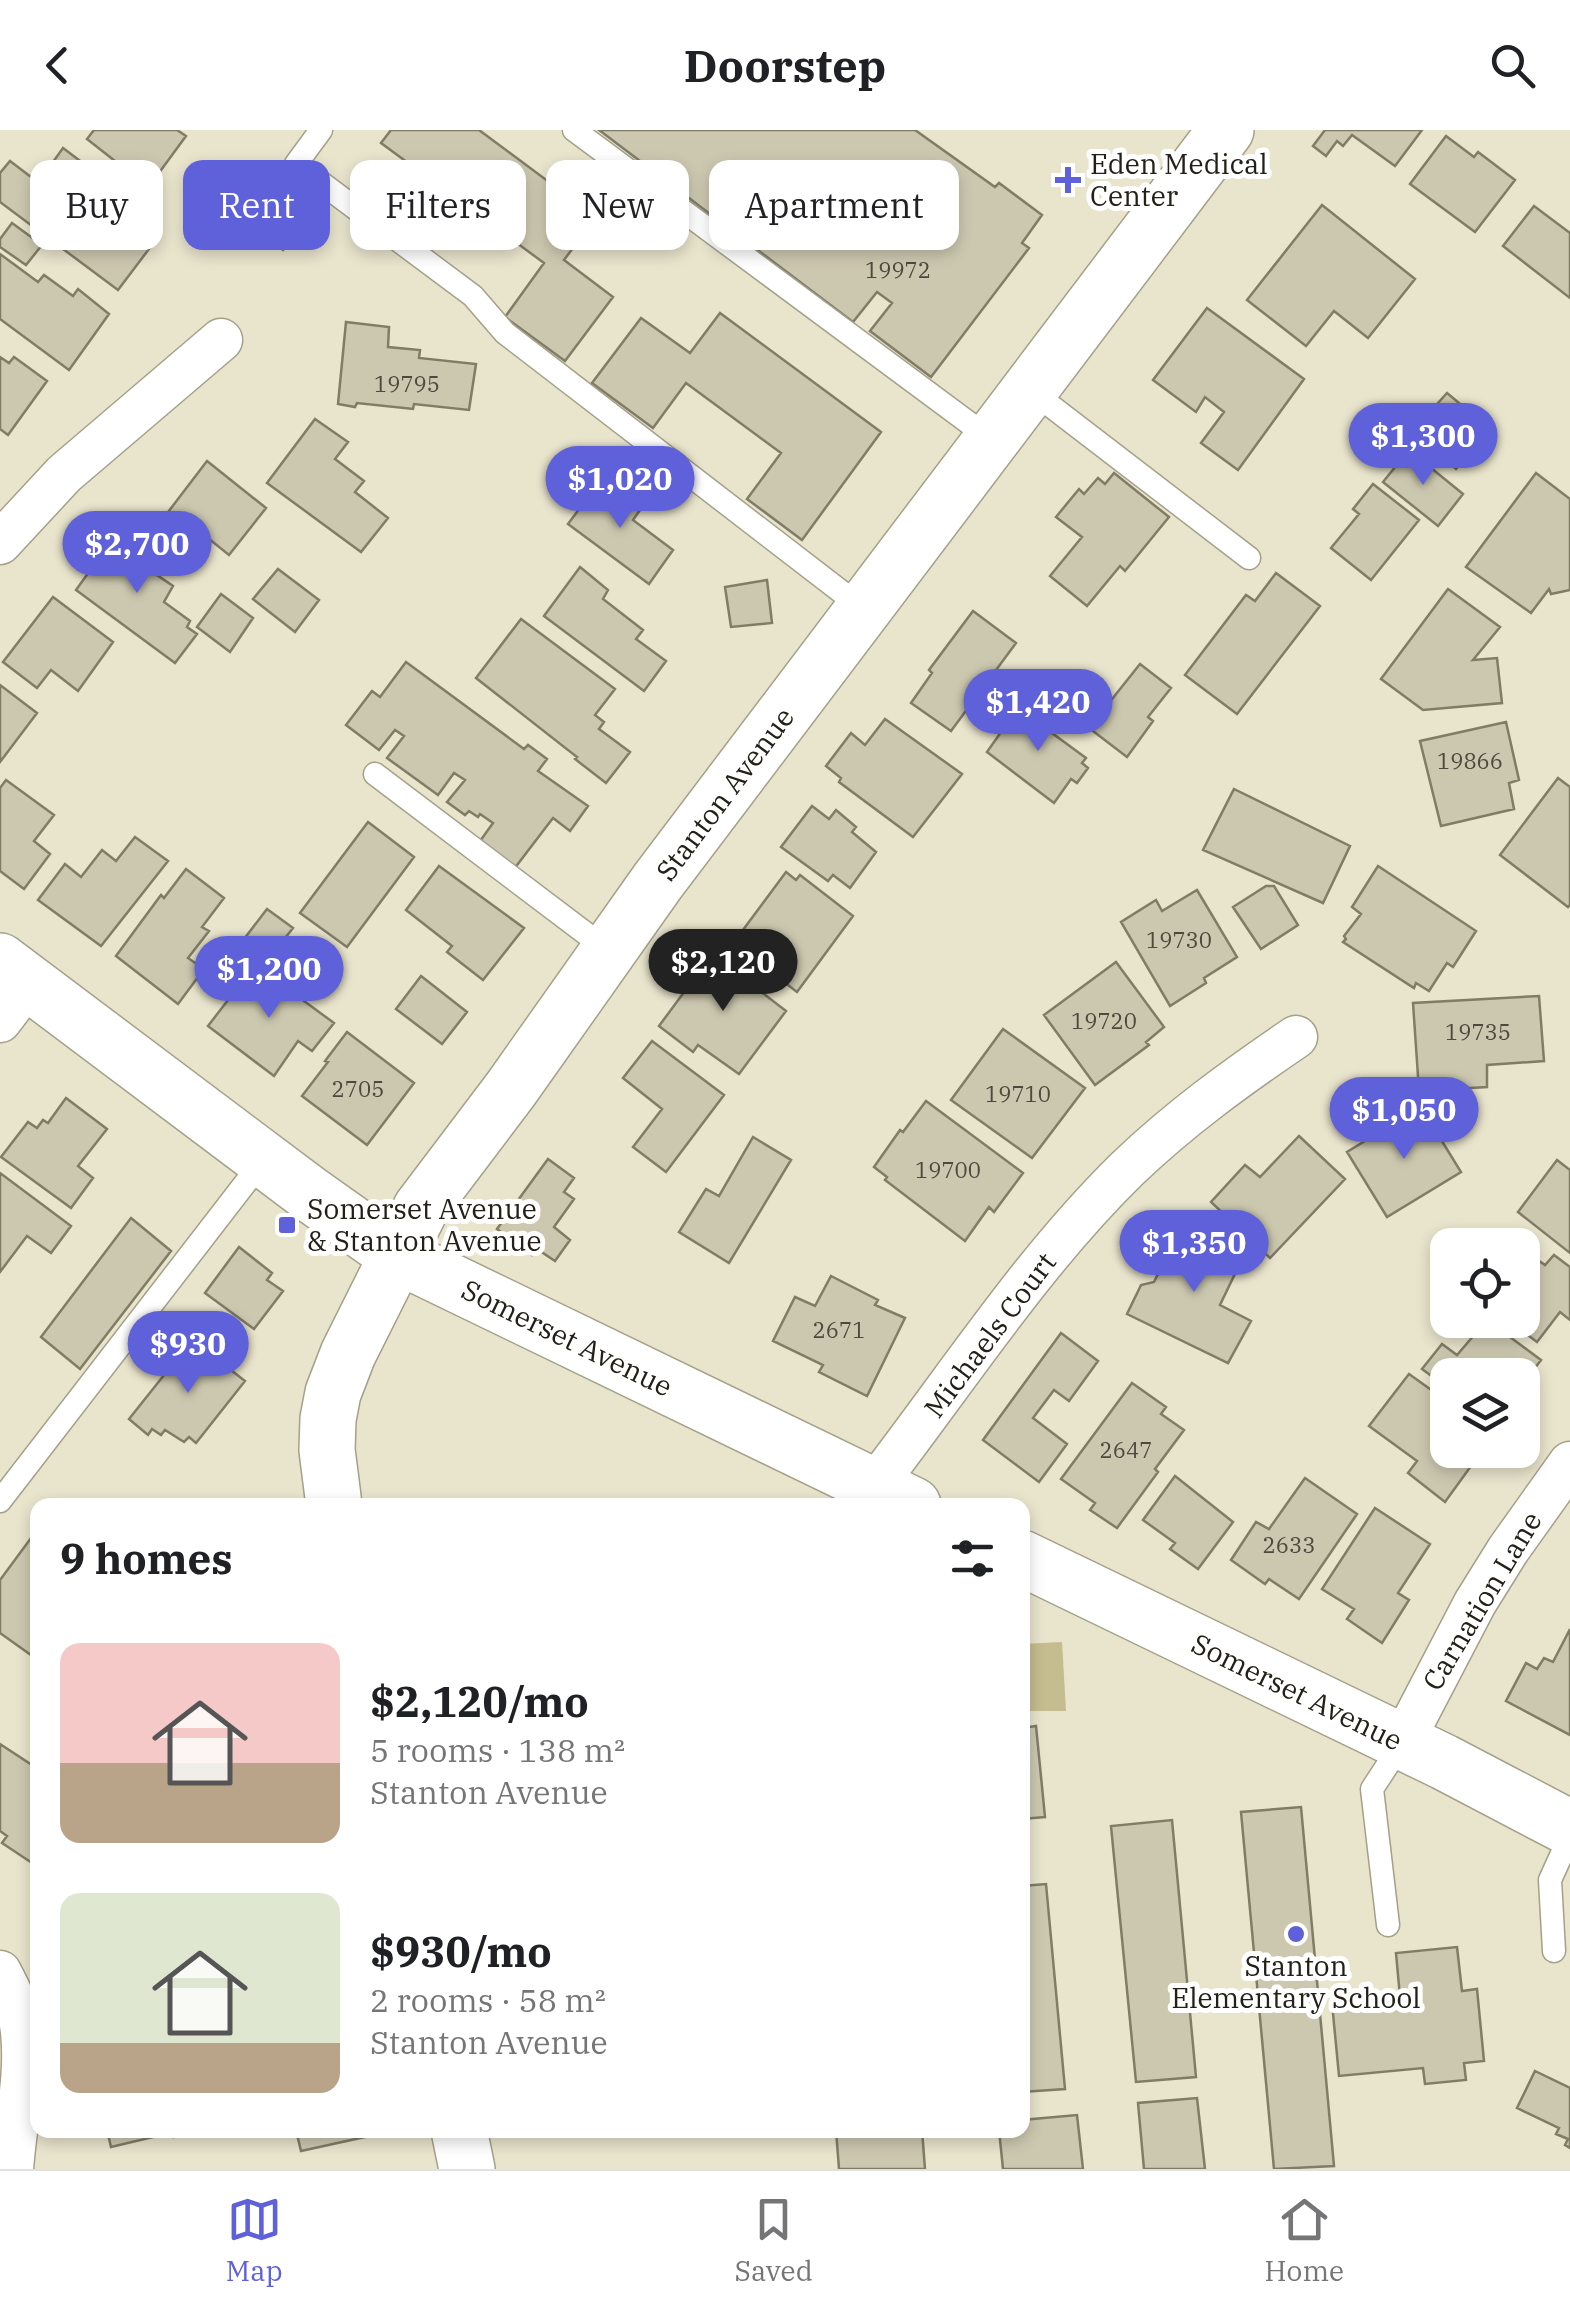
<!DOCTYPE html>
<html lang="en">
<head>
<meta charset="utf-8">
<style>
	:root { --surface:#fff; --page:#f6f6f6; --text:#202124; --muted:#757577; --line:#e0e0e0; --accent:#5e61d9 }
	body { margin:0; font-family:"IBM Plex Serif",serif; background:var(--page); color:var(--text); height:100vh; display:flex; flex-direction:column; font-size:38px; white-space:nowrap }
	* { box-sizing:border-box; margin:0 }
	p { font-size:32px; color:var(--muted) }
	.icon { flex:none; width:55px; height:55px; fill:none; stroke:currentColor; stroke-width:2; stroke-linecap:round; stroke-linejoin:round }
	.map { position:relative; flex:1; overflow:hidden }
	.details { position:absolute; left:30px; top:1368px; width:1000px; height:640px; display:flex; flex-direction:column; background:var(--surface); border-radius:20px; box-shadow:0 5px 15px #0003 }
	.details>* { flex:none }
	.banner { position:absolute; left:30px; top:30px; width:1000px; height:90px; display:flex; gap:20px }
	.fabs { position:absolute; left:1430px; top:1098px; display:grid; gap:20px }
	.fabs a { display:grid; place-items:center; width:110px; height:110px; border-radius:20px; background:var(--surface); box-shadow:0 5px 15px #0003; font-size:50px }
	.price { position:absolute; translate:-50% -85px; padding:0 22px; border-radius:35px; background:var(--accent); color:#fff; font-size:32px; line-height:65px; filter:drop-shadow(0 2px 5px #0008) }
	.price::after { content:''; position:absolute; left:50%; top:60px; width:30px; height:22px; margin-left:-15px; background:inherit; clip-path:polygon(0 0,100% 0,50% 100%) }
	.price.current { background:#222; color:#fff }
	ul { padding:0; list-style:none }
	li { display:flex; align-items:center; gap:30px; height:250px; padding:0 30px }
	li span { display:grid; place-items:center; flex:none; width:280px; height:200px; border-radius:20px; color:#555 }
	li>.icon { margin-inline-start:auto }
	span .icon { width:120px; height:120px; fill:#fffc; stroke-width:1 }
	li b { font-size:42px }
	h2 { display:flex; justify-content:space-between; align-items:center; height:120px; padding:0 30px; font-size:42px }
	.pill { padding:0 35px; border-radius:20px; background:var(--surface); box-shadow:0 5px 15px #0003; font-size:35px; line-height:90px }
	.pill.current { background:var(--accent); color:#fff }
	header { display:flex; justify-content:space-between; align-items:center; height:130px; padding:0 30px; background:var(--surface); font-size:45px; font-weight:700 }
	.menu { display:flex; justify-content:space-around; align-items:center; height:140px; border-top:2px solid var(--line); background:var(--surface); font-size:28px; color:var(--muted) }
	.menu a { display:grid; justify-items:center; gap:5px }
	.menu .current { color:var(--accent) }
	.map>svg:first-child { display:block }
</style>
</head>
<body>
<header><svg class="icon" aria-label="back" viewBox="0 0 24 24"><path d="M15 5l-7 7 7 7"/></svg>Doorstep<svg class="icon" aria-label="search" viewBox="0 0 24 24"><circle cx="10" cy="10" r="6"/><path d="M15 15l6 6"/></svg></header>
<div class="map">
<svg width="1570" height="2039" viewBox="0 0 1570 2039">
	<rect width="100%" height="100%" fill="#e9e4cc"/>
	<path fill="#c5bc8f" d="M1062 1512 1066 1581H1023V1514Z"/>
	<path fill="#ccc8b0" stroke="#807c66" stroke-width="2.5" d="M94 0H177L186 6 142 66 109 40 115 31 87 9Z
		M391 0H479L596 87 564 130 613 167 565 231 505 187 544 133 381 13Z
		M599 0H915L995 57 999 53 1042 85 1022 113 1029 118 931 247 870 201 892 173 877 162 853 192Z
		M1325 0H1324H1422L1395 36 1352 5 1343 16 1337 11 1326 26 1313 16Z
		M1446 6 1474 27 1478 22 1515 50 1475 102 1410 54Z
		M63 18 92 40 77 61 48 39Z
		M10 31 73 79 82 67 90 73 92 70 112 85 117 76 158 107 118 160 0 72V43Z
		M274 62 309 88 283 120 250 94Z
		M1322 75 1415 149 1368 208 1334 181 1306 216 1247 170Z
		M1534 76 1570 103V168L1503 116Z
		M12 93 42 115 26 135 0 117V109Z
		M0 124 38 152 44 145 73 166 78 159 109 184 69 240 0 189Z
		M1207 178 1304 249 1238 340 1201 313 1224 282 1205 267 1196 282 1153 250Z
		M720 183 881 302 802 410 747 369 781 323 686 253 653 298 592 253 641 188 690 223Z
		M346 192 389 197 388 217 420 220 419 228 476 234 469 280 414 274 413 279 357 273 355 277 338 274Z
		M0 227 9 233 14 227 47 251 8 305 0 299Z
		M1447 263 1490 299 1456 339 1413 301Z
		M315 289 348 312 335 329 364 351 355 362 388 388 361 422 267 353Z
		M1409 320 1463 364 1438 396 1383 352Z
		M207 331 266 378 229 425 203 404 195 414 162 390Z
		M1114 343 1169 387 1125 441 1120 436 1087 476 1050 446 1082 407 1056 387 1079 359 1084 364 1098 348 1105 354Z
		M1536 343 1570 369V460L1551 464 1549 459 1531 483 1466 437Z
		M603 347 632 368 629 372 640 380 633 390 673 420 649 454 568 394Z
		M1373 354 1419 390 1371 450 1331 418 1359 384 1353 379Z
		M120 399 161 430 154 443 173 456 164 472 190 491 187 497 197 504 175 533 76 460Z
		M580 437 608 460 603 469 643 500 636 509 666 531 644 561 544 486Z
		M278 439 319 470 295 502 253 469Z
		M1276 443 1320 476 1237 584 1185 545 1246 465 1255 471Z
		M767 450 772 493 731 497 725 457Z
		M1448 459 1500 497 1473 530 1497 528 1502 573 1423 580 1381 549Z
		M221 464 253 488 230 522 197 497Z
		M53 467 113 512 78 561 51 540 37 558 3 532Z
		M973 481 1016 513 951 601 911 573 932 543 929 540Z
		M521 489 615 559 595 585 604 592 599 599 630 622 606 653 575 629 577 627 476 548Z
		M406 532 524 619 528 615 547 629 538 641 588 676 570 701 553 688 514 739 478 714 493 693 480 684 478 687 469 681 465 685 447 672 465 650 454 643 438 665 387 628 404 606 395 600 379 620 346 595 372 561 380 567Z
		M1140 534 1171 558 1148 587 1153 591 1127 627 1089 598Z
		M0 555 37 583 0 632Z
		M1030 577 1058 597 1052 603 1086 628 1082 633 1088 638 1077 653 1071 649 1054 673 987 622 1018 578 1026 583Z
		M885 589 962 644 913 707 839 652 841 648 826 636 851 603 865 615Z
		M1506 592 1519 650 1509 653 1514 679 1441 696 1420 611Z
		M1558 648 1570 657V775L1568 777 1500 725Z
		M6 650 54 685 34 711 50 724 24 759 0 741V658Z
		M1234 659 1350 716 1323 773 1203 720Z
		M812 676 829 689 836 680 856 697 852 702 876 722 850 758 833 745 828 751 781 717Z
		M368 692 414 727 347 817 300 783Z
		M135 707 168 731 101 816 38 770 65 734 81 747 102 720 116 731Z
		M439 736 524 798 483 850 447 822 452 816 406 780Z
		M1378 736 1476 801 1453 837 1447 833 1429 861 1416 853 1414 858 1343 812 1346 809 1344 806 1361 784 1352 777Z
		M186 739 224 768 202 797 209 801 188 828 204 839 178 874 116 826 161 765 164 768Z
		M786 742 796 750 800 745 853 786 797 862 749 825 753 821 737 808Z
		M1266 756H1274L1298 795 1261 819 1233 777Z
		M1197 760 1237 827 1204 848 1206 853 1170 876 1121 792 1156 770 1162 781Z
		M267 779 293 798 267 831 241 813Z
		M716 819 751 845 747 851 786 881 739 944 698 915 693 922 659 896Z
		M1116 832 1164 897 1146 912 1149 915 1095 955 1044 885Z
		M255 835 334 893 312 921 298 911 274 946 208 896Z
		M421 846 467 882 442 914 396 879Z
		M1539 866 1544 931 1487 935V957L1419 961 1413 873Z
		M1003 899 1085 958 1032 1028 951 970Z
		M347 902 414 953 367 1015 302 966 328 932 325 931Z
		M652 911 724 965 666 1042 633 1017 662 979 623 948Z
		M66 968 107 999 78 1036 93 1048 71 1078 1 1027 28 992 37 998 43 990 48 993Z
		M926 971 1023 1043 994 1082 989 1077 965 1111 885 1050 887 1047 874 1037 900 1000 903 1002Z
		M1421 977 1461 1042 1387 1087 1347 1022Z
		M1299 1006 1345 1049 1270 1128 1211 1072 1245 1035 1260 1047Z
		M753 1007 791 1030 729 1133 679 1102 706 1059 719 1066Z
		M548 1029 574 1048 564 1062 574 1069 554 1097 570 1110 555 1131 537 1119 532 1125 497 1099Z
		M1557 1030 1570 1040V1123L1518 1082Z
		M0 1043 71 1096 51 1123 27 1106 0 1142Z
		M131 1088 171 1121 80 1239 41 1207Z
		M1183 1093 1244 1125 1220 1175 1251 1191 1228 1233 1127 1184 1141 1155 1154 1152Z
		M239 1117 272 1143 267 1150 283 1161 254 1199 205 1163Z
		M1522 1119 1545 1135 1554 1125 1570 1137V1190L1560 1182 1537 1212 1508 1190H1522Z
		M831 1146 878 1170 875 1175 905 1188 867 1266 819 1242 823 1235 773 1211 795 1167 815 1176Z
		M1487 1190 1541 1230 1522 1255V1245H1448V1258L1422 1239 1442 1214 1457 1225Z
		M1061 1203 1098 1231 1069 1271 1054 1260 1033 1288 1067 1314 1039 1352 983 1310Z
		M192 1210 245 1251 196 1313 189 1307 184 1312 165 1300 161 1305 152 1299 148 1305 129 1289Z
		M1409 1244 1448 1272V1320H1471L1464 1331 1471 1336 1445 1372 1408 1343 1417 1331 1369 1296Z
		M1132 1253 1166 1277 1161 1284 1184 1300 1155 1339 1158 1342 1117 1398 1090 1380 1095 1373 1061 1349Z
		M1175 1346 1233 1392 1198 1439 1170 1419 1175 1413 1143 1390Z
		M1305 1348 1357 1384 1299 1469 1269 1449 1265 1454 1231 1430 1256 1392 1269 1399Z
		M1375 1378 1430 1414 1398 1463 1409 1470 1382 1513 1347 1489 1354 1479 1322 1459Z
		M34 1404 38 1407V1530L0 1503V1450Z
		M1570 1499V1605L1506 1571 1526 1533 1537 1539 1544 1528 1553 1532Z
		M1036 1596 1045 1687 1022 1689V1598Z
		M0 1614 38 1639V1737L2 1713 7 1706 0 1701Z
		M1301 1677 1334 2036 1274 2039 1241 1682Z
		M1172 1690 1196 1947 1136 1952 1111 1696Z
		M1046 1754 1065 1959 1022 1962V1756Z
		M1457 1817 1462 1861 1477 1859 1484 1931 1464 1933 1466 1950 1425 1954 1423 1938 1339 1946 1332 1873 1400 1867 1396 1823Z
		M1535 1941 1570 1958V2018L1565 2015 1568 2009 1556 2004 1559 1998 1517 1978Z
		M1197 1968 1205 2039H1144L1138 1973Z
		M1077 1985 1083 2039H1003L999 2000H1022V1990Z
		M107 2000H206L174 2007V2002L111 2017Z
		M296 2000H364L365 2007 301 2021Z
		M836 2000H922L925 2039H839Z"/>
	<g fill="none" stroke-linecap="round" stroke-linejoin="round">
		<defs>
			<path id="service" d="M321 0 296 34 473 166 505 203 865 480
				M574 0 992 310
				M1030 260 1249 428
				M375 644 609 821
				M0 1371 264 1029
				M1388 1795 1372 1659 1402 1613
				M1554 1821 1550 1750 1570 1706"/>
			<path id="minor" d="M0 413 64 344 221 210
				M0 891 29 853
				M874 1356C956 1250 1031 1133 1127 1039 1179 989 1237 947 1296 907
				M1402 1613 1475 1473 1508 1420 1570 1333
				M0 1842C10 1861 20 1880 22 1902 27 1947 15 1994 12 2039"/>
			<path id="tertiary" d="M0 831 310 1064 396 1125 913 1375
				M334 1375 327 1320 328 1289 333 1263 348 1224 421 1078 511 959 658 751 1226 0
				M1022 1428 1444 1632 1570 1698
				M459 2000 467 2039"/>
		</defs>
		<use href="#service" stroke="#a5a08a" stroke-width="25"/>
		<use href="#minor" stroke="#a5a08a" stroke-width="45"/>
		<use href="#tertiary" stroke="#a5a08a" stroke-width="58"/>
		<use href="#service" stroke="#fff" stroke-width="22"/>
		<use href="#minor" stroke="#fff" stroke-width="42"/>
		<use href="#tertiary" stroke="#fff" stroke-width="55"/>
	</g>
	<g fill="#5e61d9" stroke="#fff" stroke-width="4">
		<path d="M1063 35h10v10h10v10h-10v10h-10v-10h-10v-10h10z"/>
		<rect x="277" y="1085" width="20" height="20" rx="5"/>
		<circle cx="1296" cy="1804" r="10"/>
	</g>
	<g text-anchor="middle" stroke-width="10" stroke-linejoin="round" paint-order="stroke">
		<g font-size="22" fill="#4c4a3d">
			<text x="898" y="148">19972</text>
			<text x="407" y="262">19795</text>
			<text x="1470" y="639">19866</text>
			<text x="1179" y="818">19730</text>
			<text x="1104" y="899">19720</text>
			<text x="1478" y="910">19735</text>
			<text x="358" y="967">2705</text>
			<text x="1018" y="972">19710</text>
			<text x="948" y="1048">19700</text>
			<text x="839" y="1208">2671</text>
			<text x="1126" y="1328">2647</text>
			<text x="1289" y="1423">2633</text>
		</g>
		<g font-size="28" fill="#222017" stroke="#fff" text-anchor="start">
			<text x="1090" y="44">Eden Medical<tspan x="1090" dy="32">Center</tspan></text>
			<text x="307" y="1089">Somerset Avenue<tspan x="307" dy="32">&amp; Stanton Avenue</tspan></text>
			<text x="1296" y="1846" text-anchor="middle">Stanton<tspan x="1296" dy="32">Elementary School</tspan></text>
		</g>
		<g font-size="28" fill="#222017" stroke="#fff">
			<text transform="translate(725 664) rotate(-53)" y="10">Stanton Avenue</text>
			<text transform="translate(990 1205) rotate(-53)" y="10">Michaels Court</text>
			<text transform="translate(567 1208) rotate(26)" y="10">Somerset Avenue</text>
			<text transform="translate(1482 1471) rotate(-59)" y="10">Carnation Lane</text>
			<text transform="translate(1297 1562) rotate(26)" y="10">Somerset Avenue</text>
		</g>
	</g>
</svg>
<div class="fabs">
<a><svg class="icon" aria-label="locate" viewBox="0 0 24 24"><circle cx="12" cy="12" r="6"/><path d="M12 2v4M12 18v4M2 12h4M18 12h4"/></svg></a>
<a><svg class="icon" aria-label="layers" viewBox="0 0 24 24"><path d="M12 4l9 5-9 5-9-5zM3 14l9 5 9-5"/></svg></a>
</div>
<b class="price" style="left:1423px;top:358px">$1,300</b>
<b class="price" style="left:620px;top:401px">$1,020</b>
<b class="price" style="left:137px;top:466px">$2,700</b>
<b class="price" style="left:1038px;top:624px">$1,420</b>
<b class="price current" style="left:723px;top:884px">$2,120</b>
<b class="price" style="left:269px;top:891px">$1,200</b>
<b class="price" style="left:1404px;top:1032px">$1,050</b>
<b class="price" style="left:1194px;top:1165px">$1,350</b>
<b class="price" style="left:188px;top:1266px">$930</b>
<div class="banner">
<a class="pill">Buy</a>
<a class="pill current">Rent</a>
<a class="pill">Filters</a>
<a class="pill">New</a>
<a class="pill">Apartment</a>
</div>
<section class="details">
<h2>9 homes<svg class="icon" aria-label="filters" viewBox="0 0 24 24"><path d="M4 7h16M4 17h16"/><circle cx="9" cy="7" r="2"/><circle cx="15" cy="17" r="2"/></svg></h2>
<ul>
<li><span style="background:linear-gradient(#f6c9c9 60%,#b9a48a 0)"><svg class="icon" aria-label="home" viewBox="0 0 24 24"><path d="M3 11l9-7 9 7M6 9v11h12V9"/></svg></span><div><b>$2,120/mo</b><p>5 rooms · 138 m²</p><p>Stanton Avenue</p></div></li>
<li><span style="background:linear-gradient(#dfe7d0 75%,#b9a48a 0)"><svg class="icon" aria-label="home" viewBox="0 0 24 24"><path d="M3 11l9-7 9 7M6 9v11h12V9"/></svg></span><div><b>$930/mo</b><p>2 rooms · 58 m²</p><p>Stanton Avenue</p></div></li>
</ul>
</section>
</div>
<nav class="menu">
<a class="current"><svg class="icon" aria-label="map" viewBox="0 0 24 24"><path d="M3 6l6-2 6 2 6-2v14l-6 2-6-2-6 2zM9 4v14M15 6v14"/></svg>Map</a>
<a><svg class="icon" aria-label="saved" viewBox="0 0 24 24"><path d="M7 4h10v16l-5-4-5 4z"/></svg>Saved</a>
<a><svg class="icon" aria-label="home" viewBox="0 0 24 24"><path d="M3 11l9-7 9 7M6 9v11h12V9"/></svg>Home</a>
</nav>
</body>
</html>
